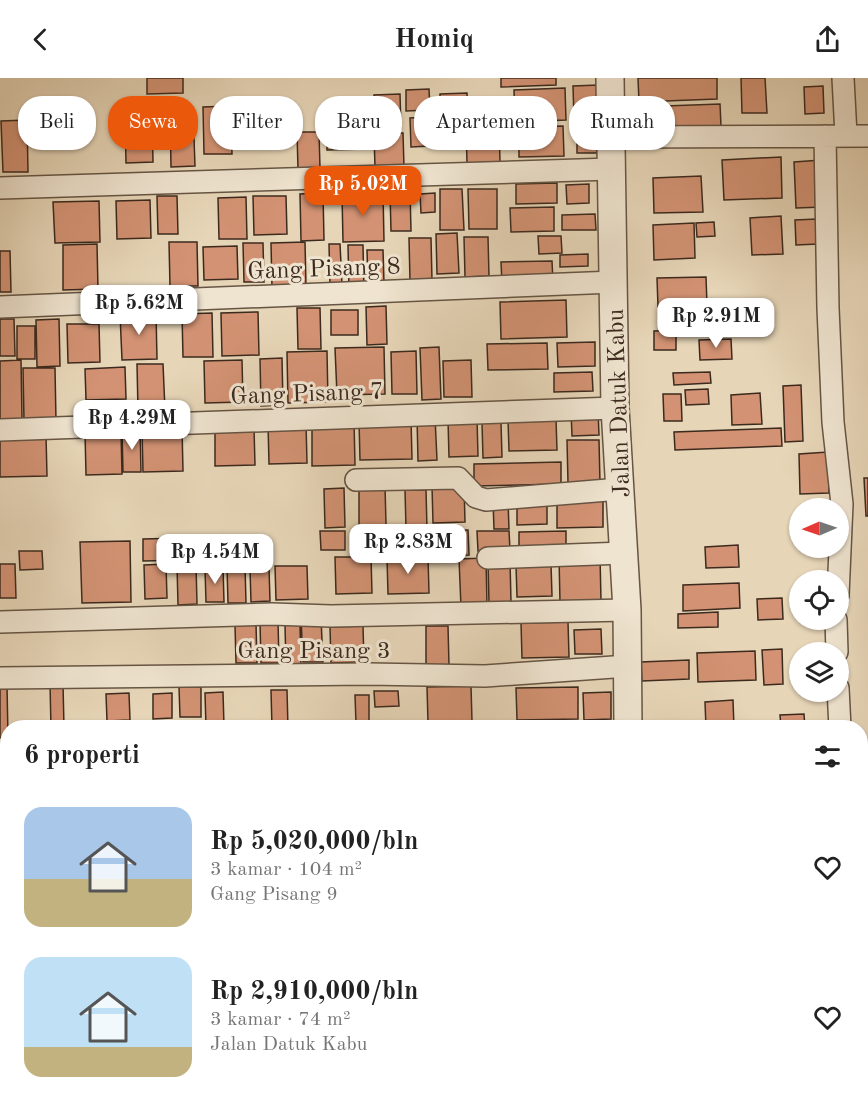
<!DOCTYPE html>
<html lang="id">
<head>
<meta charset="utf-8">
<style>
	:root { --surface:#fff; --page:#f6f6f6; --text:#222; --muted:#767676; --accent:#ea580c }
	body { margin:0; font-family:"Old Standard TT",serif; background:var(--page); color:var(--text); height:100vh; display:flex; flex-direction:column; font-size:22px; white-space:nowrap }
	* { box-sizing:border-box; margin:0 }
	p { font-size:20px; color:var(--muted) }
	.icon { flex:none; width:33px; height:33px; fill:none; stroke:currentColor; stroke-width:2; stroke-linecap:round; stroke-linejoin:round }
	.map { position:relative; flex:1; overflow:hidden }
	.drawer { position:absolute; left:0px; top:642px; width:868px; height:386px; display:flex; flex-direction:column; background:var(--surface); border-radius:24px 24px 0 0; box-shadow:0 2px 4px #0004 }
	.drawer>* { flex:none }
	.guide { position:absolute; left:18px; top:18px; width:832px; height:54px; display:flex; gap:12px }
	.needle { width:39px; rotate:268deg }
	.controls { position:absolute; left:789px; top:420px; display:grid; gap:12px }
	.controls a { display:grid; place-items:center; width:60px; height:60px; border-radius:50%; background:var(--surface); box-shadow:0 2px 4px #0004; font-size:30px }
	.price { position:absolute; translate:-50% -51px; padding:0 14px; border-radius:12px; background:#fff; color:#222; font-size:20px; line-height:39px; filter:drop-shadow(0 2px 3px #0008) }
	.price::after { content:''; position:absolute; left:50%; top:36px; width:18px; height:14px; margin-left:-9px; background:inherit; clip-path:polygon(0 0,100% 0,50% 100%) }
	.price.active { background:var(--accent); color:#fff }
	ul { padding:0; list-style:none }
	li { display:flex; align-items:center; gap:18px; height:150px; padding:0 24px }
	li span { display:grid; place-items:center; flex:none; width:168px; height:120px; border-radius:18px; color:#555 }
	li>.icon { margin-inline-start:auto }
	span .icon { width:72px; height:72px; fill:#fffc; stroke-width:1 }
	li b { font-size:26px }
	h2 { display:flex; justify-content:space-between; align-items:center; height:72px; padding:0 24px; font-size:26px }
	.pill { padding:0 21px; border-radius:24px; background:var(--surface); box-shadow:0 2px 4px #0004; font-size:21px; line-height:54px }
	.pill.active { background:var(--accent); color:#fff }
	header { display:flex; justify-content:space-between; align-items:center; height:78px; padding:0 24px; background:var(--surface); font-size:27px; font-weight:600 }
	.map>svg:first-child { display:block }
</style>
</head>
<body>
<header><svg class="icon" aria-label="back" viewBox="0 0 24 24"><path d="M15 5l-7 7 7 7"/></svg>Homiq<svg class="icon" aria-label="share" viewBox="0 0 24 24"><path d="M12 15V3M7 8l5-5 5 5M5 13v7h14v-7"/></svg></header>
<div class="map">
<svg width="868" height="1027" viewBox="0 0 868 1027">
	<rect width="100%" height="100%" fill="#e6d5b7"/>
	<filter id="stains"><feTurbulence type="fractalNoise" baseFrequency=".00333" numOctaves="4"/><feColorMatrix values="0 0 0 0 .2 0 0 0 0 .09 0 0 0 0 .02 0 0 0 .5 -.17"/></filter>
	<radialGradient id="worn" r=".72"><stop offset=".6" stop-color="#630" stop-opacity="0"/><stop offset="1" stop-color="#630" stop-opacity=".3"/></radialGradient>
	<path fill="#d29273" stroke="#3c2a1e" stroke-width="1.5" d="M147 0H183V15L147 16Z
		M501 0H556V7L501 9Z
		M638 0H717V21L639 24Z
		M741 0H765L767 35H742Z
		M599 7 600 40 574 41 573 8Z
		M823 8 824 35 805 36 804 9Z
		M565 10 566 42 515 44 514 12Z
		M429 11 430 32 406 33V12Z
		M467 15 468 41 440 42V16Z
		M400 16 401 50 375 51 374 17Z
		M53 24H80V59L54 60Z
		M720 26 721 48 638 51 637 29Z
		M231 28 232 76H204L203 29Z
		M365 28 366 71 327 72V29Z
		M193 32 195 88 171 89 170 33Z
		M152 36 153 84 126 85 125 37Z
		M429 39 430 68 411 69 410 40Z
		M27 42 28 94H3L1 43Z
		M499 46 500 84 467 85 466 47Z
		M577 47H597V75H577Z
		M563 48 564 78 519 79V49Z
		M297 54H319L320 90 298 91Z
		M403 55 404 89H375L374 56Z
		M781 79 782 120 724 122 722 82Z
		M821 82 823 129 796 130 794 84Z
		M701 98 703 134 654 135 653 100Z
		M557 105V125L516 126V106Z
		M589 106V125L567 126 566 107Z
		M440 111H462L464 152H440Z
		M468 111H497V151H469Z
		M410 113 411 153H391L390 114Z
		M383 114 384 163 343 164 342 116Z
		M323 115 324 162 301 163 300 116Z
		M435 115V134L421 135 420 116Z
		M157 118H177L178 156H158Z
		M253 118H286L287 156 254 157Z
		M246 119 247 161H219L218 120Z
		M150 122 151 160 117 161 116 123Z
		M99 123 100 164 55 165 53 124Z
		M554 129V153L511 154 510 130Z
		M595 136 596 152H562V137Z
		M781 138 783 176 752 177 750 140Z
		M817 141 818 166 796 167 795 142Z
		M714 144 715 158 697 159 696 145Z
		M694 145 695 180 654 182 653 147Z
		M457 155 459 195 437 196 436 156Z
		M538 158H561L562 175 539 176Z
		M464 159H488L489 198 465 199Z
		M409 160H431L432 202 410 203Z
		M169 164H197L198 208H170Z
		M305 164 306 209 272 210 271 165Z
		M243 165H263L264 204H244Z
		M97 166 98 211 63 212V167Z
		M329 166H340L342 207H330Z
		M348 167H363L364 214H349Z
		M237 168 238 201 204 202 203 169Z
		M367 172H383L384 205 368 206Z
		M0 173H10L11 214H0Z
		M588 176V188L560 189V177Z
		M552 183 553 204 502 206 501 184Z
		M706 199 707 227 658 229 657 200Z
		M566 222 567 259 501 261 500 224Z
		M386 228 387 266 367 267 366 229Z
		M297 230H320L321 271H298Z
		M331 232H358V257H331Z
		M258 234 259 277 222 278 221 235Z
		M156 235 157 281 122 282 120 236Z
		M212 235 213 279H183L182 236Z
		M0 241H14L15 278H0Z
		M59 241 60 288 37 289 36 242Z
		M67 246H99L100 284 68 285Z
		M17 248H35V281H17Z
		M676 252V272H654V253Z
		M731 261 732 281 700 282 699 262Z
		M595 264V288L558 289 557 265Z
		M547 265 548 291 488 292 487 266Z
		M384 269 385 316 337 317 335 270Z
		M439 269 441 321 422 322 420 270Z
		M327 273 328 324 288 325 287 274Z
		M416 273 417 316H392L391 274Z
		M282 280 283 327 261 328 260 281Z
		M21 282 22 341H0V283Z
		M242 282 243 324 205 325 204 283Z
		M471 282 472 319H444L443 283Z
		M137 286H163L165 332H138Z
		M125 289 126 321 86 322 85 291Z
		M23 290H55L56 343H24Z
		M592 294 593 313 554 314V295Z
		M710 294 711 305 674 307 673 295Z
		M801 307 803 363 785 364 783 308Z
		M708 311 709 326 686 327 685 312Z
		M760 315 762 346 732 347 731 317Z
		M663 316H681L682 343H664Z
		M571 333H598L599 357 572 358Z
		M417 339H435L437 382 418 383Z
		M411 341 412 381 360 382 359 342Z
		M477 341 478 378 449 379 448 342Z
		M556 341 557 372 509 373 508 342Z
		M354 344 355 387 312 388V345Z
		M306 345 307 385 269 386 268 346Z
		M482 345H501L502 379 483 380Z
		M182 350 183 393 143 394 142 351Z
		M254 350 255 387 215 388V351Z
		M781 350 782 368 675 372 674 354Z
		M140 351 141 394H123L122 352Z
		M121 353 122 396 86 397 85 354Z
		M46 357 47 398 0 399V358Z
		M567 362H599L600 405H568Z
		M828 374 829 415 800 416 799 376Z
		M561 384V406L474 408V386Z
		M864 400H868V438H866Z
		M385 407 386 447H359V408Z
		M464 407 465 444 433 445 432 408Z
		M344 410 345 449 325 450 324 411Z
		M405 412H426L427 451H406Z
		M517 422H547V446L517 447Z
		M603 422V449L557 450V423Z
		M493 423H508L509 451H494Z
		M468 452 469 477 436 478 435 453Z
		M320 453H345V472H321Z
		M477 453H509L510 472 478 473Z
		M566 453V475L519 476V454Z
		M385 457H426V472L385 473Z
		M185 460 186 482 143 483V461Z
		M130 463 131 524 82 525 80 464Z
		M738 467 739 489 706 490 705 469Z
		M19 473H42L43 491 20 492Z
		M600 478 601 523 560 524 559 479Z
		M335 479H371L372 515 336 516Z
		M428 479 429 515 388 516 387 480Z
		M486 480 487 528 461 529 459 481Z
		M510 483 511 524 489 525 488 484Z
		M0 486H15L16 520H0Z
		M166 486 167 520 145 521 144 487Z
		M551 486 552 518 517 519 516 487Z
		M177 487H196L197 526 178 527Z
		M227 488H245L246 525H228Z
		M275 488H307L308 521 276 522Z
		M223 489 224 524H206L205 490Z
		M269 490 270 523 251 524 250 491Z
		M739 505 740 530 683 533V507Z
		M794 512H800V527L795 528Z
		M782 520 783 541 758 542 757 521Z
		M718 534V549L678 550V536Z
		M301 540H321L323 584H303Z
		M278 543 279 585H261L260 544Z
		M568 544 569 579 522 580 521 545Z
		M256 546 257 585H236L235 547Z
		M285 547H300L301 587H286Z
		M363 548 364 584 331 585 330 549Z
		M426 548H448L449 587 426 588Z
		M601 551 602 576H575L574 552Z
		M782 571 783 606 764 607 762 572Z
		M755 573 756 602 698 604 697 575Z
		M689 582V601L642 603 641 584Z
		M50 606H63L64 650H51Z
		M0 607H7L8 660H0Z
		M471 608 472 643 428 644 427 609Z
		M179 609H201V639H180Z
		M578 609V641L517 642 516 610Z
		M271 612H287L288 650H272Z
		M374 613H398L399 628 375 629Z
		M223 614 224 648 206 649 205 615Z
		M611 614V641L584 642 583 615Z
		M129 615 130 642 107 643 106 616Z
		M172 615V640L153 641V616Z
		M355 617H369V645H356Z
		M733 622 734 650H706L705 624Z
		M804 636 805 650H781L780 637Z
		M0 672H8V702H0Z
		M8 726V762H6L5 727Z
		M8 769V806L0 807V770Z
		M0 821H8V873H0Z
		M0 910H8V963H0Z
		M0 966H8V998H0Z
		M0 1006H3L4 1027H0Z
		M15 1020H46V1027H15Z
		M203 1020H217V1027H203Z
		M304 1020H334L335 1027H304Z
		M354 1020H374V1027H354Z
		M397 1020H458V1022L397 1023Z
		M548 1020H621V1027H548Z
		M725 1020H756V1027H725Z
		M765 1020H796V1027H765Z"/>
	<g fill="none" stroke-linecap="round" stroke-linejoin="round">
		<defs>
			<path id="minor" d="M843 0 846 57
				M825 58 828 230 833 344 842 426 838 517
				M611 59 868 58
				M0 110 611 91
				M0 229 614 204
				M0 352 615 330
				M356 402 458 400 476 419 486 422 620 411
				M488 480 624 475
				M836 542 837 574
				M0 544 272 536 331 538 627 532
				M0 600 368 596 485 598 628 588
				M838 610 840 650
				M0 721 8 722
				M0 817H8
				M861 817 866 763 867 691
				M0 890 8 889
				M861 892 865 928 863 1027"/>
			<path id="tertiary" d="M610 0 615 330 627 532 628 650
				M638 1020V1027"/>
		</defs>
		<use href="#minor" stroke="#654" stroke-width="24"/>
		<use href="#tertiary" stroke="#654" stroke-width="30"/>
		<use href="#minor" stroke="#efe4d0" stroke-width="21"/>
		<use href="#tertiary" stroke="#efe4d0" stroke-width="27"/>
	</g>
	<g text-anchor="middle" stroke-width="6" stroke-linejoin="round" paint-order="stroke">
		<g font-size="24" fill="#3c2a1e" stroke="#efe4d0">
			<text transform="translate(324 190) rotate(-2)" y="8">Gang Pisang 8</text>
			<text transform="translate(307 315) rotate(-2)" y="8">Gang Pisang 7</text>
			<text transform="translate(618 325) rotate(-92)" y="8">Jalan Datuk Kabu</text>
			<text x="314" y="580">Gang Pisang 3</text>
		</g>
	</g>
	<rect width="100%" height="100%" filter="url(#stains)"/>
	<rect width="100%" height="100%" fill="url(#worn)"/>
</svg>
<div class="controls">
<a><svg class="needle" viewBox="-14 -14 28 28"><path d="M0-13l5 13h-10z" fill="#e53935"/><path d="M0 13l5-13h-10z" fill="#767676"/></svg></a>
<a><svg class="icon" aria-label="locate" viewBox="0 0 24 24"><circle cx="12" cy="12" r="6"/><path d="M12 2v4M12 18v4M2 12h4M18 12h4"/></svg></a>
<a><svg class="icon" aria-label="layers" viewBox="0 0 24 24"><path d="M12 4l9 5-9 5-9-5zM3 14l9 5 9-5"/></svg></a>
</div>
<b class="price active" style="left:363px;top:139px">Rp 5.02M</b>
<b class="price" style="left:139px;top:258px">Rp 5.62M</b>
<b class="price" style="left:716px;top:271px">Rp 2.91M</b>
<b class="price" style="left:132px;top:373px">Rp 4.29M</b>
<b class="price" style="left:408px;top:497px">Rp 2.83M</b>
<b class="price" style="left:215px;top:507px">Rp 4.54M</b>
<div class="guide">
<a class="pill">Beli</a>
<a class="pill active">Sewa</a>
<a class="pill">Filter</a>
<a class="pill">Baru</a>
<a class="pill">Apartemen</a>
<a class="pill">Rumah</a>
</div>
<section class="drawer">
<h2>6 properti<svg class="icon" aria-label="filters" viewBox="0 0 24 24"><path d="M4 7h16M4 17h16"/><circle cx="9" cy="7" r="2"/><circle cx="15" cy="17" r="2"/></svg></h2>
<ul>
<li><span style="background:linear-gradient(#a9c7e8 60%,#c2b280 0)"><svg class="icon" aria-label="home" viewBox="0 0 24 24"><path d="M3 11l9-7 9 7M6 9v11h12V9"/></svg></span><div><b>Rp 5,020,000/bln</b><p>3 kamar · 104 m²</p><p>Gang Pisang 9</p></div><svg class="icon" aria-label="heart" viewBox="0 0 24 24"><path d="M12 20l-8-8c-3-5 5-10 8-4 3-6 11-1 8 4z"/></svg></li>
<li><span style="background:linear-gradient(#bfe0f5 75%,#c2b280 0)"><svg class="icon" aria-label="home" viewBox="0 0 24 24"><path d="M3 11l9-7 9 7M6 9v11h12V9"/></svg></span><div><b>Rp 2,910,000/bln</b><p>3 kamar · 74 m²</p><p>Jalan Datuk Kabu</p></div><svg class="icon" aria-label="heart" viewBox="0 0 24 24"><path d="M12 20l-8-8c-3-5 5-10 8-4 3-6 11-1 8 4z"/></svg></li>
</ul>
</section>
</div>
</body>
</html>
